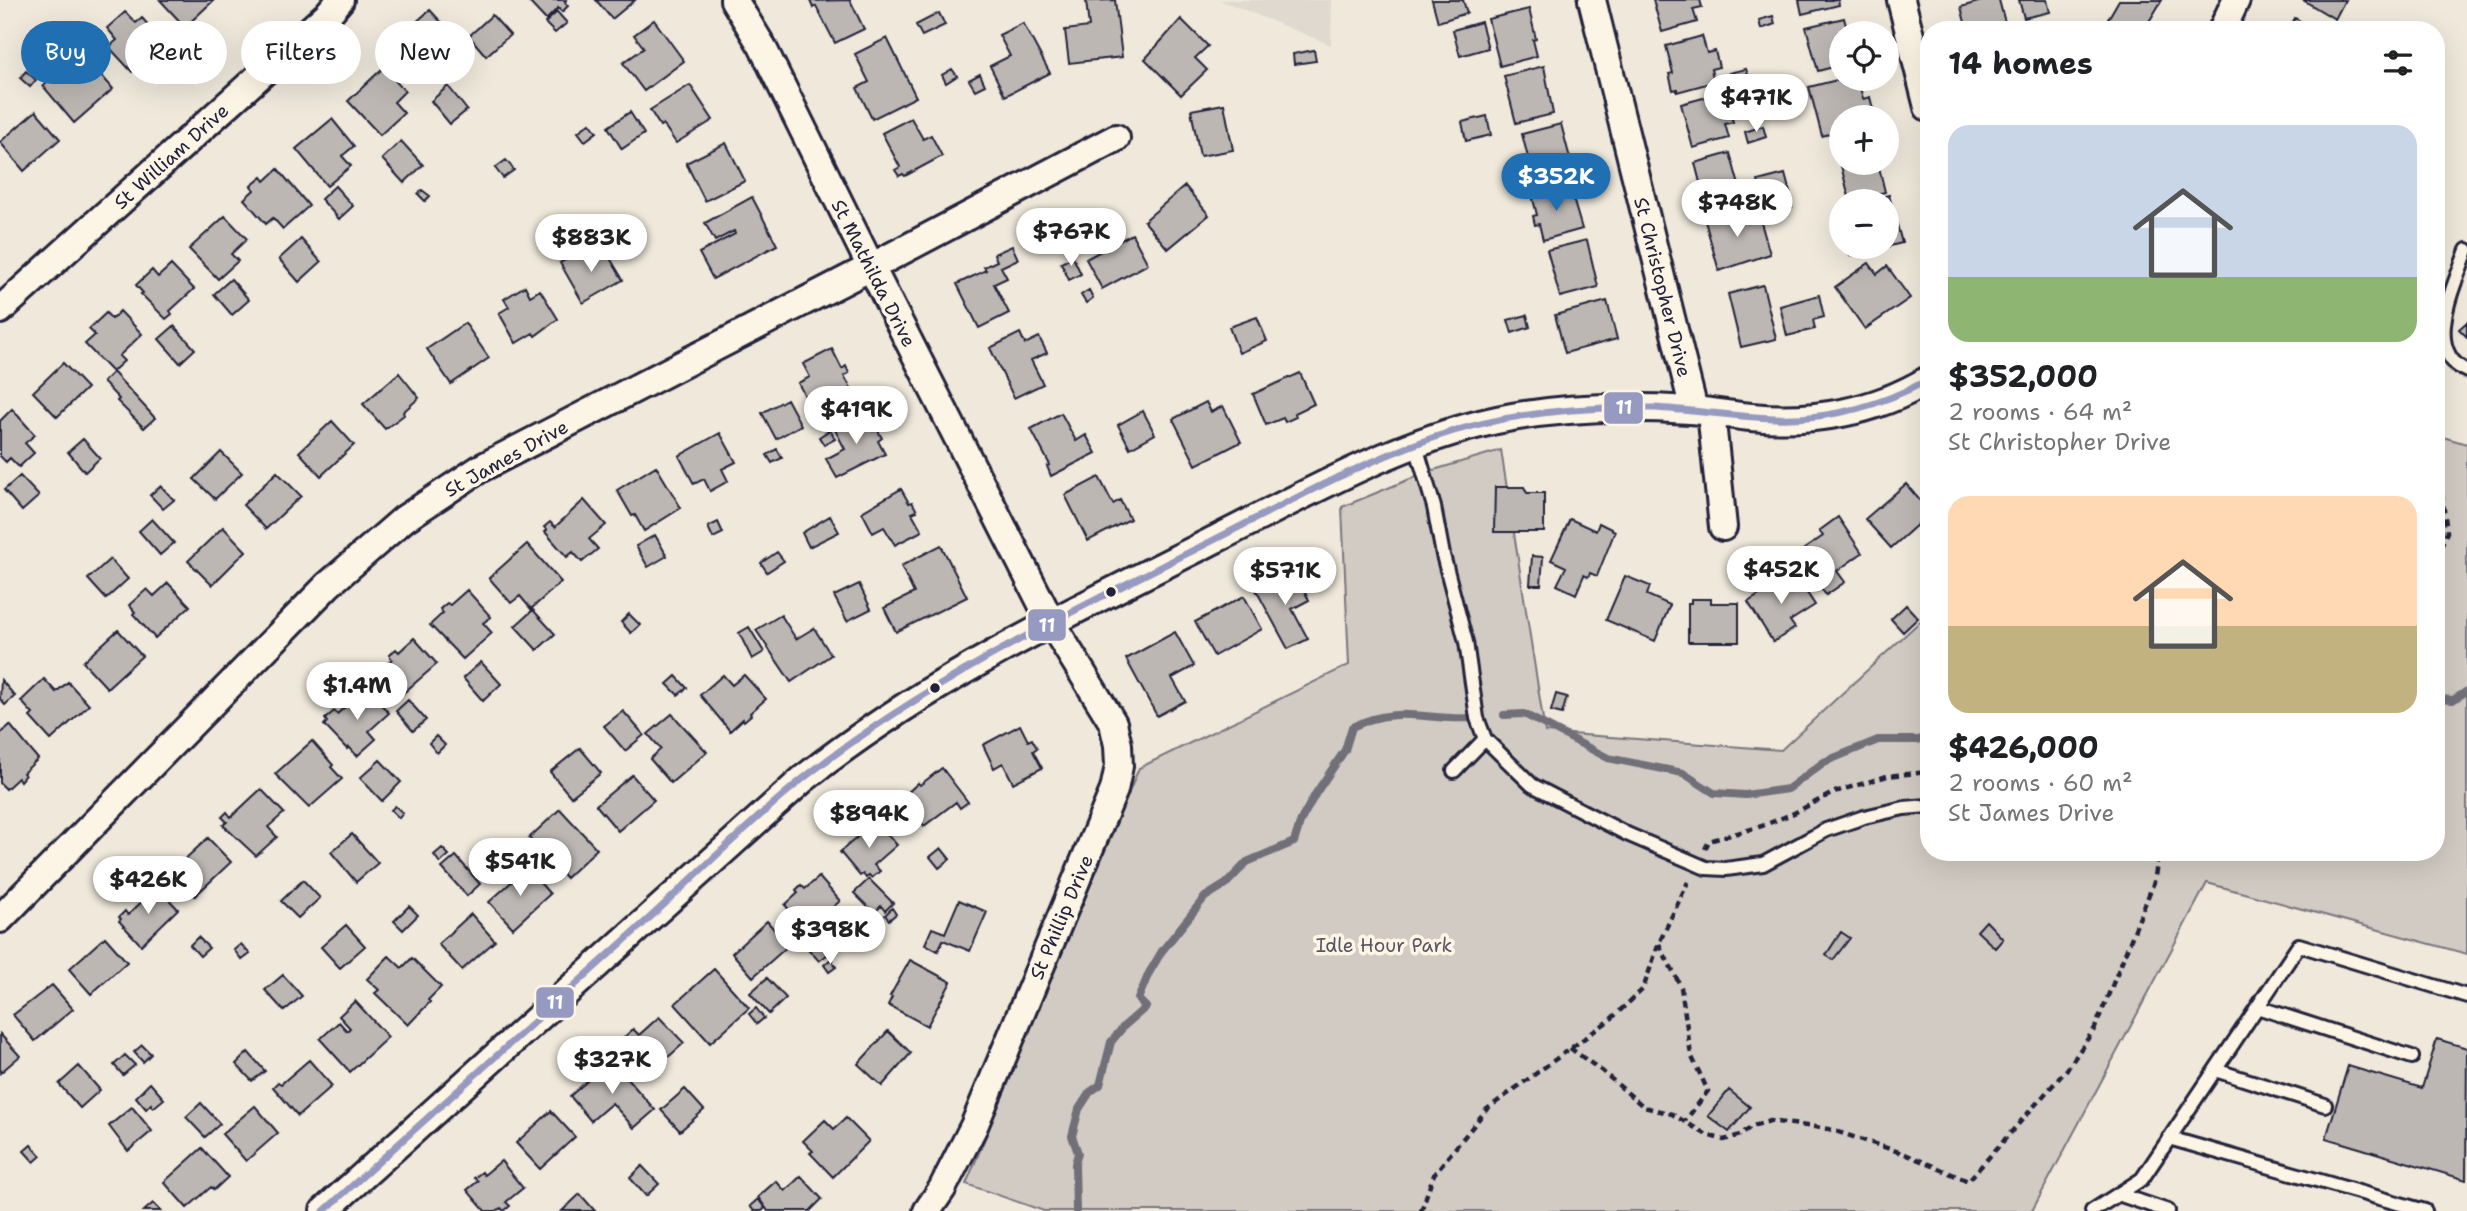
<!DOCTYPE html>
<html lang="en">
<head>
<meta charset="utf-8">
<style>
	:root { --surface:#fff; --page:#f2f2f2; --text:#202124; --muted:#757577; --accent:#1f6fb2 }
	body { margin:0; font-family:"Shantell Sans",sans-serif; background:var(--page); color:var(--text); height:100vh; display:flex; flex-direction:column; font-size:26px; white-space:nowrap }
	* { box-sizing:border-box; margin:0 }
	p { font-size:23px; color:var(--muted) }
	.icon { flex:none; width:38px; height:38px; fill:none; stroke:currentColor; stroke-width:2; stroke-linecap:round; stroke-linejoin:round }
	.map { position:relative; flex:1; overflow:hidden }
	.panel { position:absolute; left:1920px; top:21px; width:525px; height:840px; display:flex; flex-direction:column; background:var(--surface); border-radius:28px; box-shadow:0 7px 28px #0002 }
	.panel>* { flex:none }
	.hud { position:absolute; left:21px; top:21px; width:665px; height:63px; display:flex; gap:14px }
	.buttons { position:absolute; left:1829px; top:21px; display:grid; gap:14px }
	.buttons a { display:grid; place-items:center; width:70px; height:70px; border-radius:50%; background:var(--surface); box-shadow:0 7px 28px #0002; font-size:35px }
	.price { position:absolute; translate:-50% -60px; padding:0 16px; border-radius:24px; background:#fff; color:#222; font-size:23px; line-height:46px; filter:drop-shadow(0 2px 4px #0008) }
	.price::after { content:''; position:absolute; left:50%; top:42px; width:21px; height:16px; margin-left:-10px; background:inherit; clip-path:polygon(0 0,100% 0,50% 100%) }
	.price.active { background:var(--accent); color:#fff }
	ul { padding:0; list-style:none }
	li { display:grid; align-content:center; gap:14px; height:371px; padding:0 28px }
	li span { display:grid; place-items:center; height:217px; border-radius:21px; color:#555 }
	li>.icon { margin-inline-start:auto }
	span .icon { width:126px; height:126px; fill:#fffc; stroke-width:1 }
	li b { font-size:30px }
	h2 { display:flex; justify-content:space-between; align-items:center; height:84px; padding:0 28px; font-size:30px }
	.pill { padding:0 24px; border-radius:32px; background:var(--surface); box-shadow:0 7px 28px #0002; font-size:24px; line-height:63px }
	.pill.active { background:var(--accent); color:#fff }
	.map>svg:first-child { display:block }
</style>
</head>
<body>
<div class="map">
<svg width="2467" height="1211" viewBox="0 0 2467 1211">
	<rect width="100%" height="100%" fill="#efe8db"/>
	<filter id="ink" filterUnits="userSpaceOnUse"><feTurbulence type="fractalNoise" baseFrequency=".0143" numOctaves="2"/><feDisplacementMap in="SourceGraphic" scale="14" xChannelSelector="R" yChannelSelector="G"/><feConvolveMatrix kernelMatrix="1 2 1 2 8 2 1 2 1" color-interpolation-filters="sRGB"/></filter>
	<g filter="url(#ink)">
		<path fill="#e0d9cf" d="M1220 0H1332L1331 45Z"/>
		<path fill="#d1cbc3" stroke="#7a767f" stroke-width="2" d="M2436 435 2467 444V954L2207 883 2032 1211H1044L966 1184 1139 768 1349 665 1342 507 1427 472 1501 450 1545 732 1781 750 1928 614V852H2436Z"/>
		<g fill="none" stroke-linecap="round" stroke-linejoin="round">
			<path stroke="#716f79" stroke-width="8" d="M2436 699 2453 700 2467 691
				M1504 715 1524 714 1608 758 1683 773 1714 793 1745 795 1788 789 1824 762 1878 740H1918L1928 737
				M1076 1211 1075 1164 1078 1153 1072 1136 1079 1109 1090 1092 1100 1085 1111 1042 1124 1026 1146 1007 1138 999 1149 973 1162 951 1205 897 1226 884 1247 862 1294 842 1301 820 1316 793 1345 750 1352 727C1397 704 1427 721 1472 718"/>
		</g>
		<path fill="#bcb7b3" stroke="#22223b" stroke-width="2" d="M160 0H214L185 27Z
			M531 0H566L565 3 568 6 562 12 558 8 546 20 529 2Z
			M596 0H635L612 19Z
			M850 0 864 29 835 43 816 6 813 8 810 1Z
			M1115 0 1122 57 1069 63 1065 30 1089 27 1086 1Z
			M1432 0H1463L1467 13 1438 22Z
			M1653 0H1700L1702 7 1693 9 1697 22 1662 32Z
			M1799 0H1838L1839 5 1802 14Z
			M1985 0H1999L2007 30H1967L1961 7Z
			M2019 0H2047L2050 12 2024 18Z
			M2119 0H2162L2147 25 2150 27 2149 30H2126L2108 19Z
			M2303 0H2345L2335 19Z
			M1529 9 1536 39 1533 40 1537 56 1500 66 1488 19Z
			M430 10 455 37 439 52 447 61 430 76 421 65 414 72 386 40 401 26 406 31Z
			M125 12 136 23 142 18 164 43 150 55 154 60 146 66 143 63 132 72 109 47 117 40 107 28Z
			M557 12 567 23 555 33 545 23Z
			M939 13 945 25 922 36 916 25Z
			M492 15 510 35 486 56 469 36Z
			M1773 16 1775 24 1761 29 1759 20Z
			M1844 18 1848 33H1841V65L1818 71 1806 27Z
			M2295 18 2316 30H2288Z
			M1181 19 1208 46 1195 58 1207 70 1181 95 1145 59Z
			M654 20 684 61 644 91 623 63 644 48 634 35Z
			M1481 22 1488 48 1460 56 1453 30Z
			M1023 23 1050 73 1005 96 990 66 1010 56 999 35Z
			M1702 36 1707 53 1715 51 1719 67 1711 69 1714 82 1677 92V89L1673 90 1669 74 1673 73 1666 46Z
			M887 38 916 97 872 119 857 88 869 82 855 54Z
			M1314 50 1316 61 1294 64 1293 54Z
			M91 63 113 89 74 123 43 86 65 68 74 79Z
			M1544 66 1553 114 1516 123 1504 76Z
			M383 68 405 91 394 102 404 113 380 135 348 101Z
			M952 69 957 76 946 83 942 75Z
			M1746 69 1750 80 1732 85 1729 73Z
			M26 71 36 80 30 87 20 78Z
			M980 74 985 85 975 90 969 80Z
			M1841 79H1858L1863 99 1870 97 1875 117H1841V131L1822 136 1809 87Z
			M690 85 713 120 676 143 663 124 660 126 650 110Z
			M448 86 467 110 450 124 431 101Z
			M1718 94 1722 110 1729 108 1733 122 1725 124 1729 138 1693 148 1681 104Z
			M1224 104 1233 150 1200 156 1191 110Z
			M36 111 60 139 24 171 0 142Z
			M630 112 644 134 622 149 608 127Z
			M1487 116 1491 135 1466 141 1462 122Z
			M911 118 923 139 931 135 942 156 905 176 903 174 899 176 895 170 900 167 882 133Z
			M332 119 354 146 342 156 351 166 327 186 296 149Z
			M590 123 597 132 585 141 578 132Z
			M1561 124 1573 170 1534 181 1522 134Z
			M1763 126 1766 137 1748 143 1745 132Z
			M401 141 423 165 404 183 382 159Z
			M726 143 745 181 705 201 686 163Z
			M1841 145V163H1878L1885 192 1850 201 1836 146Z
			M1730 153 1742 196 1706 206 1695 163Z
			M506 160 514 170 503 178 495 168Z
			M278 169 309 206 283 229 273 218 266 224 244 199 254 190 251 186 262 177 265 181Z
			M1785 174 1790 193 1763 200 1758 181Z
			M1569 185 1582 229 1543 240 1539 224 1535 225 1533 216 1537 215 1532 195Z
			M335 186 353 206 339 219 321 199Z
			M1185 186 1209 215 1168 249 1144 221Z
			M422 190 430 196 425 201 418 194Z
			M1889 195 1902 243 1850 256 1848 247H1886V201H1865Z
			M1789 196 1792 208 1779 211 1777 199Z
			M752 197 777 245 713 279 699 253 735 234 734 231 715 241 705 223Z
			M1754 208 1757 219H1760L1770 254 1719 271 1705 221Z
			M225 216 247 239 231 254 238 261 218 279 189 249Z
			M1132 234 1148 264 1102 289 1086 259Z
			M301 239 321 262 299 282 279 259Z
			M1587 240 1598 287 1560 297 1547 250Z
			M1012 246 1018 259 1001 267 1007 278 994 284 1009 313 979 328 957 284 986 270 984 267 997 261 994 254Z
			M585 249 592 261 607 253 623 280 583 303 560 263Z
			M1073 257 1081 274 1069 280 1061 263Z
			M1869 263 1877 274 1887 266 1910 298 1865 329 1835 287Z
			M171 265 194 289 170 311 172 314 166 319 141 294 143 293 136 285 152 270 158 277Z
			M231 279 249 300 232 315 214 294Z
			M1763 285 1776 339 1741 347 1728 294Z
			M525 286 530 296 540 290 558 319 535 336 533 333 516 343 499 313 509 307 504 299Z
			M1089 290 1093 298 1086 303 1081 295Z
			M1819 295 1824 317 1813 320 1815 329 1787 336 1780 306Z
			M1607 301 1617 339 1565 353 1555 315Z
			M120 311 142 334 119 356 124 361 112 372 85 344 95 335 89 329 106 313 112 319Z
			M1527 315 1530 327 1512 333 1508 320Z
			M1257 317 1267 341 1239 353 1229 327Z
			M2467 322V337L2459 329Z
			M465 323 489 358 451 384 427 349Z
			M174 326 195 349 180 363 159 339Z
			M1020 333 1025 344 1039 337 1047 353 1031 360 1043 384 1014 398 990 348Z
			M832 349 842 369 846 366 849 373 844 376 853 391 813 411 798 383 810 377 803 364Z
			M63 363 87 388 57 417 33 392Z
			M113 372 155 418 144 428 117 401 119 399 103 382Z
			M399 373 419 398 403 412 404 415 385 429 363 404Z
			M1300 373 1314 404 1295 413 1296 417 1285 422 1283 418 1266 425 1253 394Z
			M787 399 801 425 776 439 762 413Z
			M1206 402 1211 412 1223 406 1241 442 1196 465 1173 419Z
			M12 409 35 435 25 443 34 453 19 467 10 458 6 462 0 456V421Z
			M1143 411 1155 434 1130 448 1118 425Z
			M863 412 873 431 877 429 882 438 878 441 885 454 837 478 826 459 845 449 834 428Z
			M1061 413 1076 441 1086 435 1096 453 1051 476 1047 466 1050 465 1031 429Z
			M332 421 354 445 321 476 299 452Z
			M830 430 835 439 824 445 819 437Z
			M720 433 736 462 722 469 728 481 710 491 704 479 694 484 679 456Z
			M83 439 100 458 85 472 68 452Z
			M777 449 782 458 772 463 767 455Z
			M221 452 242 473 215 499 194 479Z
			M656 466 681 508 644 531 635 515 632 516 617 490Z
			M277 472 301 496 266 529 243 505Z
			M20 476 39 496 22 511 4 490Z
			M1099 477 1113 504 1120 500 1130 519 1088 541 1065 495Z
			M1906 484 1928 510V515L1891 548 1865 519Z
			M161 486 174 500 163 509 150 495Z
			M1495 487H1524L1527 493H1544V532H1494Z
			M901 489 909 503 912 502 917 511 912 513 922 531 895 545 884 527 873 533 862 512Z
			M584 500 606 525 589 539 598 549 582 562 573 552 567 557 545 532 547 530 544 527 550 522 555 527Z
			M830 516 839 532 809 547 802 533Z
			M1838 517 1862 553 1837 571 1845 582 1826 595 1797 554 1823 536 1819 531Z
			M152 519 174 543 160 555 139 531Z
			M1570 519 1596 531 1599 523 1615 531 1597 576 1590 573 1588 577 1584 575 1576 594 1557 585 1566 567 1551 560Z
			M718 522 723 533 713 538 708 527Z
			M223 527 246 551 212 585 188 561Z
			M655 535 667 556 648 567 636 546Z
			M527 544 561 582 531 609 520 596 511 603 489 578Z
			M941 545 967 597 896 632 884 608 914 593 901 566Z
			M777 552 784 561 767 572 761 563Z
			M1532 556 1543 557 1541 585H1530Z
			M110 559 128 579 106 599 88 579Z
			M1293 570 1309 600 1292 609 1308 639 1288 649 1256 590Z
			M1794 573 1815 605 1790 621 1795 628 1773 642 1748 602Z
			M1625 576 1650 586 1647 595 1670 605 1655 641 1606 620Z
			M168 583 190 606 155 638 133 614 135 612 129 605 147 589 154 596Z
			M859 584 871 609 847 621 834 596Z
			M467 590 491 617 483 623 492 633 463 659 430 625 443 613 440 609 447 603 450 605Z
			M1244 596 1262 629 1214 656 1195 622Z
			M1691 599H1711V603H1739V642H1688V603H1691Z
			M1906 605 1918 618 1903 632 1891 619Z
			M533 610 555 634 537 650 515 626Z
			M629 614 640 625 631 633 621 622Z
			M781 615 796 639 814 628 831 655 791 682 756 630Z
			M749 627 764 652 752 659 739 633Z
			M118 630 142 656 107 688 83 662Z
			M1175 632 1194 666 1172 678 1185 701 1157 716 1126 659Z
			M414 638 437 664 401 695 379 670 392 659 389 655 396 649 399 652Z
			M481 662 501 684 483 701 463 678Z
			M723 675 732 685 744 675 766 699 750 713 751 715 744 721 743 719 730 731 700 695Z
			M676 676 687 688 678 695 667 684Z
			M44 679 56 692 68 682 89 705 51 740 30 717 33 714 21 701Z
			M1 680 15 696 5 705 0 699Z
			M366 688 389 713 369 731 376 739 357 756 349 747 347 749 324 725 327 722 325 719 334 711 337 714Z
			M1556 694 1567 697 1562 714 1551 711Z
			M408 700 426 720 413 731 396 711Z
			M623 711 644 735 625 751 604 726Z
			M672 714 707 752 671 783 650 759 661 749 648 734Z
			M10 725 38 759 23 773 25 775 20 781 18 778 6 789 0 783V734Z
			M1020 725 1028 741 1032 739 1037 748 1033 751 1042 768 1013 783 1003 763 994 768 983 745Z
			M436 736 445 745 437 753 429 743Z
			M312 741 333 765 331 767 342 779 309 808 275 774Z
			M580 748 601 773 571 797 550 772Z
			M380 760 401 782 382 801 360 778Z
			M942 768 968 802 960 808 956 802 924 826 903 797 918 783 920 785Z
			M632 775 654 800 618 831 596 805Z
			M261 789 284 813 268 827 277 837 256 856 223 825 227 822 222 817 227 812 231 817Z
			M395 806 403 813 399 818 391 810Z
			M560 809 597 849 566 878 529 838Z
			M876 821 897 845 874 865 880 871 872 878 869 875 866 878 863 874 860 876 840 852Z
			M352 834 378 863 356 882 331 852Z
			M208 838 231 862 195 896 172 871Z
			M442 848 449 855 440 863 434 855Z
			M941 848 950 859 939 868 930 857Z
			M456 856 480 884 467 896 442 868Z
			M527 868 550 894 513 928 489 902Z
			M819 877 840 901 807 930 785 905 798 893 796 890 801 885 805 889Z
			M869 879 893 903 885 911 881 906 874 913 854 893Z
			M303 880 320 898 298 918 281 901Z
			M157 887 178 909 141 945 119 921 121 919 119 917 125 911 128 915Z
			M959 900 987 912 970 951 943 940 938 951 925 944 932 928 945 933Z
			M409 906 418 915 403 930 394 921Z
			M892 908 896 914 889 920 885 915Z
			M471 914 495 941 462 970 438 944Z
			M767 921 788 946 753 977 732 953Z
			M1986 921 2003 939 1995 948 1977 931Z
			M346 925 365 946 340 968 321 947Z
			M813 930 832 951 819 961 801 941Z
			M1841 932 1850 938 1833 960 1826 955Z
			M105 937 127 962 91 994 69 969Z
			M198 937 209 948 200 956 190 945Z
			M241 944 250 954 242 960 234 950Z
			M389 956 402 968 412 958 441 987 428 1000 430 1002 408 1025 375 993 379 990 367 979Z
			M831 959 836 967 829 972 824 965Z
			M910 960 951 982 927 1026 888 1005 892 997 890 996Z
			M714 969 749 1008 710 1043 675 1004Z
			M283 975 302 996 284 1011 265 990Z
			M767 978 786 998 769 1014 750 993Z
			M52 985 73 1009 35 1041 13 1015Z
			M355 1001 388 1037 350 1072 320 1039 339 1022 347 1031 350 1028 339 1016Z
			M756 1008 764 1018 757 1024 749 1014Z
			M659 1017 684 1043 646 1077 616 1045 633 1029 639 1035Z
			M888 1031 911 1053 882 1086 858 1064Z
			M0 1034 20 1056 0 1073Z
			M2437 1039 2467 1048 2466 1180 2326 1138 2348 1066 2422 1088Z
			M142 1045 151 1054 143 1062 134 1052Z
			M248 1052 265 1071 252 1081 236 1064Z
			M125 1055 135 1065 123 1075 114 1065Z
			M309 1060 332 1086 298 1116 273 1087 278 1082 281 1084Z
			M611 1060 655 1110 634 1128 612 1103 591 1121 570 1096Z
			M79 1066 100 1090 80 1108 59 1084Z
			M150 1083 164 1099 153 1108 151 1104 146 1109 136 1097Z
			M685 1089 704 1110 680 1131 661 1110Z
			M1729 1090 1750 1107 1729 1132 1708 1116Z
			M201 1103 220 1124 205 1137 186 1117Z
			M255 1106 278 1133 246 1161 222 1134Z
			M132 1107 152 1131 128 1151 109 1126Z
			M551 1111 575 1137 540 1169 516 1143Z
			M846 1118 869 1141 833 1177 810 1153 813 1151 803 1141 825 1120 834 1129Z
			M31 1145 41 1156 34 1162 24 1151Z
			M202 1148 228 1177 214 1190 211 1187 187 1208 164 1182Z
			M501 1161 523 1188 506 1202 510 1206 504 1211 501 1208 496 1211H485L467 1190 478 1181 474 1178 482 1172 484 1175Z
			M642 1166 659 1184 646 1196 630 1178Z
			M801 1176 822 1199 810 1211H768L758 1197 776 1181 785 1191Z
			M580 1194 595 1211H562Z
			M758 1199 765 1208 762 1211H754L750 1206Z
			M153 1203 161 1211H144Z"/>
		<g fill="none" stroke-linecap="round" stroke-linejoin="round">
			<defs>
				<path id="service" d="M2467 250C2455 284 2421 351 2467 371
					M1416 446 1434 507 1443 555 1466 642 1477 718 1485 739 1532 785 1627 834 1706 868 1726 869 1763 864 1826 830 1864 817 1904 808 1928 806
					M1454 771 1485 739
					M2257 1007 2412 1057
					M2215 1070 2325 1105
					M2169 1138 2425 1211
					M2118 1194 2168 1211
					M2092 1211 2142 1179 2299 945 2467 996"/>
				<path id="minor" d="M734 0 762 46 871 267 1051 622 1113 723 1118 745 1119 766 1114 790 974 1126 942 1189 927 1211
					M1592 0 1694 410
					M1901 0 1928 107
					M2222 30 2236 0
					M0 310 327 15 340 0
					M1711 412 1723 527
					M0 919 328 585 404 519 481 468 871 267 1116 138
					M324 1211 802 780C927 680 1073 611 1216 539 1311 492 1406 436 1512 417 1570 407 1631 406 1690 410 1710 411 1730 415 1751 417 1813 423 1875 412 1928 380"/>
			</defs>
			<use href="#service" stroke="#22223b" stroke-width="18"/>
			<use href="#minor" stroke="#22223b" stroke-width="32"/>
			<path stroke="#22223b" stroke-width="4.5" stroke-dasharray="7 5" stroke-linecap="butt" d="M2436 558 2447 532 2441 488
				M1705 849 1709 841 1762 826 1794 813 1835 792 1887 776 1928 772
				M1659 944 1681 987 1691 1055 1708 1091 1685 1121
				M1570 1048 1602 1071 1644 1107 1672 1114 1707 1135 1724 1140 1740 1135 1752 1126 1770 1121 1829 1129 1905 1154 1968 1181 2068 1068 2095 1028 2154 882 2159 852
				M1421 1211 1434 1174 1487 1109 1611 1019 1643 989 1659 943 1688 882"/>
			<use href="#service" stroke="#fcf5e5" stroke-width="12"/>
			<use href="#minor" stroke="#fcf5e5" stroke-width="26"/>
			<defs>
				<path id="bus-1" d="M324 1211C431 1115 538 1018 645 922 698 874 750 821 805 777 924 684 1060 617 1194 550 1272 511 1349 467 1432 438 1503 413 1578 406 1654 408 1694 410 1735 417 1775 418 1830 420 1880 406 1928 380"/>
			</defs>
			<use href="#bus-1" stroke="#fcf5e5" stroke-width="12"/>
			<use href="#bus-1" stroke="#979ac0" stroke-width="7"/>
		</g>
	</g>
	<g fill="#22223b" stroke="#fcf5e5" stroke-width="2.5">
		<circle cx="1111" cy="592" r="6"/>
		<circle cx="935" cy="688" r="6"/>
	</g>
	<g text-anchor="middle" stroke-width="7" stroke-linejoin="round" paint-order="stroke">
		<g font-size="19" fill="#22223b" stroke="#fcf5e5">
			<text transform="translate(171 156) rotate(-42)" y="7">St William Drive</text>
			<text transform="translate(874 273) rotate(63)" y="7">St Mathilda Drive</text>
			<text transform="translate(1663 287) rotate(76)" y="7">St Christopher Drive</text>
			<text transform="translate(506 458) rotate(-29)" y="7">St James Drive</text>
			<text transform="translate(1061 917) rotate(-67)" y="7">St Phillip Drive</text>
		</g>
		<g font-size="19" fill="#575564" stroke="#fcf5e5">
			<text x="1384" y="952">Idle Hour Park</text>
		</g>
	</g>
	<g stroke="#fcf5e5" stroke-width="2.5">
		<rect x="1603" y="391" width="41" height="34" rx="7" fill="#979ac0"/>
		<rect x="1027" y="608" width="40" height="34" rx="7" fill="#979ac0"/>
		<rect x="535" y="986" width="40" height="33" rx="7" fill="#979ac0"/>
	</g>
	<g font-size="19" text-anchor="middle" font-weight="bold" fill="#fff">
		<text x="1624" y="414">11</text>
		<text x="1047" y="632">11</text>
		<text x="555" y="1009">11</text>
	</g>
</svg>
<div class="buttons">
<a><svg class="icon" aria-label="locate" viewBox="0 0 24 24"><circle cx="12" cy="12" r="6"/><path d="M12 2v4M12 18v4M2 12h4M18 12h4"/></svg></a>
<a>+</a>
<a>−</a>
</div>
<b class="price" style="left:1756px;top:134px">$471K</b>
<b class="price active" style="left:1556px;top:213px">$352K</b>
<b class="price" style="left:1737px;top:239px">$748K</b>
<b class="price" style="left:1071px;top:268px">$767K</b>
<b class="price" style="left:591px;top:274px">$883K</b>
<b class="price" style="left:856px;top:446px">$419K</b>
<b class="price" style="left:1781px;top:606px">$452K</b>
<b class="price" style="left:1285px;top:607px">$571K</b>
<b class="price" style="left:357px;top:722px">$1.4M</b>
<b class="price" style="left:869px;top:850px">$894K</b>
<b class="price" style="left:520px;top:898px">$541K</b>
<b class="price" style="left:148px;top:916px">$426K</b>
<b class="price" style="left:830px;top:966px">$398K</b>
<b class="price" style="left:612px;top:1096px">$327K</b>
<div class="hud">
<a class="pill active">Buy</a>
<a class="pill">Rent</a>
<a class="pill">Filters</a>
<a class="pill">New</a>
</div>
<section class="panel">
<h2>14 homes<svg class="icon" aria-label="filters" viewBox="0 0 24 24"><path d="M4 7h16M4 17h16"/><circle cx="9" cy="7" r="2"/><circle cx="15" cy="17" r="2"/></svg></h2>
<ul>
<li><span style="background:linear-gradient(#c9d6e8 70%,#8fb573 0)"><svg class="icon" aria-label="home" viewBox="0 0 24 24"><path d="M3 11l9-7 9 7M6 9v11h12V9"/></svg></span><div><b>$352,000</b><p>2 rooms · 64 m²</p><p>St Christopher Drive</p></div></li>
<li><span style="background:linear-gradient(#ffd9b3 60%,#c2b280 0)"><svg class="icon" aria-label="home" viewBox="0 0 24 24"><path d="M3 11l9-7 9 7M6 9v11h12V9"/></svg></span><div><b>$426,000</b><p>2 rooms · 60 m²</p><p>St James Drive</p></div></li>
</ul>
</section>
</div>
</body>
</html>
